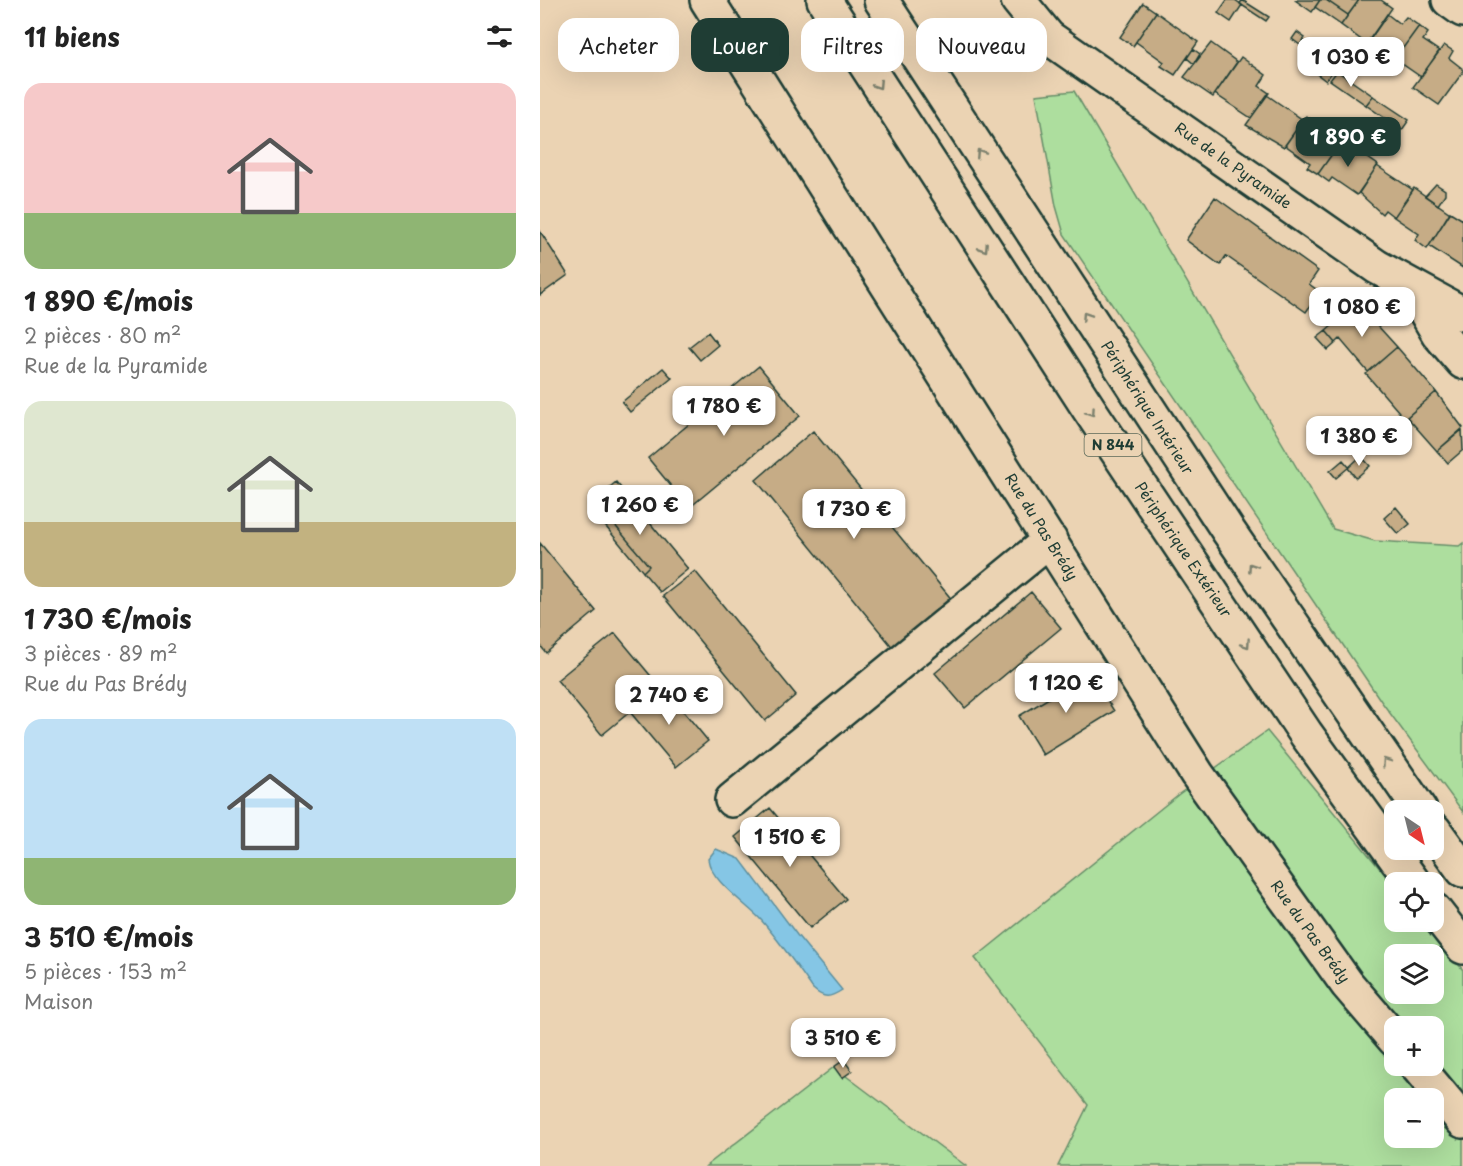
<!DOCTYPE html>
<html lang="fr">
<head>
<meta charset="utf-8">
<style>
	:root { --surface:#fff; --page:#f2f2f2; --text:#222; --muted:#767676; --accent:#1f3d34 }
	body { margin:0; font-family:"Playpen Sans",sans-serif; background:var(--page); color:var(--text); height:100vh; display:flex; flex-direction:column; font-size:22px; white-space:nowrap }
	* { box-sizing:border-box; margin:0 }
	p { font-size:20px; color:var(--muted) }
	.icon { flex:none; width:33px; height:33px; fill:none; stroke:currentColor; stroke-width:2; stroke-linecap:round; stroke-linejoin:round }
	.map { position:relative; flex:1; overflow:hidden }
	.side { display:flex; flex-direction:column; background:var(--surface); width:540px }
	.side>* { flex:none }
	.top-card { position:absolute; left:18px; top:18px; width:570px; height:54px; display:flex; gap:12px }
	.needle { width:39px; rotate:145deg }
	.controls { position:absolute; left:844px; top:800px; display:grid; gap:12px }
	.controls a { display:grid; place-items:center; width:60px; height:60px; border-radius:12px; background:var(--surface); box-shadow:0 6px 24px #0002; font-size:30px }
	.price { position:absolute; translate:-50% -51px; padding:0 14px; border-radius:12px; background:#fff; color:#222; font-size:20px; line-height:39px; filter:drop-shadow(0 2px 3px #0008) }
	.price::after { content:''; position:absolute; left:50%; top:36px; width:18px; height:14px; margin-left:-9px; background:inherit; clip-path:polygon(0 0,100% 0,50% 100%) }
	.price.selected { background:var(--accent); color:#fff }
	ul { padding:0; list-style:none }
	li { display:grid; align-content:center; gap:12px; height:318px; padding:0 24px }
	li span { display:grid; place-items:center; height:186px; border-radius:18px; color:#555 }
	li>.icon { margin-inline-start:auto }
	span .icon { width:108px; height:108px; fill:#fffc; stroke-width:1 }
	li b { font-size:26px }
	h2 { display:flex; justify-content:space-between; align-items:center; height:72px; padding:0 24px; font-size:26px }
	.tag { padding:0 21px; border-radius:18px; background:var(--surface); box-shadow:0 6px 24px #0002; font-size:21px; line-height:54px }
	.tag.selected { background:var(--accent); color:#fff }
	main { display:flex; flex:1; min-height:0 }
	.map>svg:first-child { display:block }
</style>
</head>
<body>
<main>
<section class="side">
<h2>11 biens<svg class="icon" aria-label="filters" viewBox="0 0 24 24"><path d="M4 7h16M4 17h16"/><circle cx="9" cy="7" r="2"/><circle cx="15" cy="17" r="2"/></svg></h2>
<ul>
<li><span style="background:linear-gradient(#f6c9c9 70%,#8fb573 0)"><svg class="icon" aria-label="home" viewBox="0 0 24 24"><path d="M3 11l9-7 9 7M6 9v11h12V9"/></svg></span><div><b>1 890 €/mois</b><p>2 pièces · 80 m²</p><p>Rue de la Pyramide</p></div></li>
<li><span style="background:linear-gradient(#dfe7d0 65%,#c2b280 0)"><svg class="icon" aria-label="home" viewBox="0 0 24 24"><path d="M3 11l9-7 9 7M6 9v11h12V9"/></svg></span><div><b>1 730 €/mois</b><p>3 pièces · 89 m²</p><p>Rue du Pas Brédy</p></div></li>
<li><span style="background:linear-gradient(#bfe0f5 75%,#8fb573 0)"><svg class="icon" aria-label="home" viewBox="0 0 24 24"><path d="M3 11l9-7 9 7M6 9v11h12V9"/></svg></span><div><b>3 510 €/mois</b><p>5 pièces · 153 m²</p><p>Maison</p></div></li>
</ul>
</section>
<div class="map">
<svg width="923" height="1166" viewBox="0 0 923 1166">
	<rect width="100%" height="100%" fill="#ebd3b3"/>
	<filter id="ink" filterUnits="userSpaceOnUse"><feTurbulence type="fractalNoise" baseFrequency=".0167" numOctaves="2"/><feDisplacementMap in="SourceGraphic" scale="12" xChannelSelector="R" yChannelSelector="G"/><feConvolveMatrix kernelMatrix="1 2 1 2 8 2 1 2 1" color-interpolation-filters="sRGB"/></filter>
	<g filter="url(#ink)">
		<path fill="#adde9e" stroke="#668e69" stroke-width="1.5" fill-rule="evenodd" d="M534 91 793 529 835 541 919 546 923 543V812L841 701 524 234 516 206 496 95Z
			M727 731 855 887V921H883L923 970V1166H518L548 1105 435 958 639 794ZM855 954H894V993H855ZM855 1026H894V1065H855ZM855 1098H894V1137H855Z
			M294 1067 426 1166H166Z"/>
		<path fill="#85c6e5" stroke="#5c8f9e" stroke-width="1.5" d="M176 849 200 859 257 935 302 990C290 998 284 999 273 989 257 966 241 943 222 921 207 904 171 882 168 859Z"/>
		<path fill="#c6ac86" stroke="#1f3d34" stroke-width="1.5" d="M687 0H695L702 5 691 22 678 13Z
			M702 0 729 17 726 21 700 4Z
			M755 0H780L772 12Z
			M780 0H786L808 15 801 25 775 7Z
			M786 0H819L808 15Z
			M819 0H841L852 8 827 44 801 25Z
			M603 3 616 12 593 46 580 37Z
			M616 12 658 42 635 75 621 66 624 62 596 42 593 46Z
			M847 14 860 24 866 17 879 26 855 59 829 40Z
			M879 26 888 33 883 40 899 51 881 77 855 59Z
			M757 32 765 38 760 45 752 39Z
			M671 43 697 62 673 97 644 77Z
			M904 45 913 51 909 58 923 69V72L899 105 873 87Z
			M653 49 660 54 654 64 647 58Z
			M701 57 726 75 719 86 729 93 711 118 675 94Z
			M783 66 792 72 786 81 777 74Z
			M797 71 833 96 826 105 790 80Z
			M727 95 763 120 744 147 706 125Z
			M833 96 869 120 862 130 826 105Z
			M766 116 802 140 778 174 767 167 770 163 745 145Z
			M802 140 838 165 817 195 792 178 789 182 778 174Z
			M837 166 873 190 854 217 845 210 842 214 819 193Z
			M896 184 905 190V194L898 205 885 196Z
			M874 188 910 213 887 249 875 240 879 234 854 217Z
			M675 197 778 271 769 284 780 292 766 312 686 256 680 265 646 240Z
			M910 212 923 220V268L889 246Z
			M0 231 28 275 0 295Z
			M815 306 826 317 828 315 857 347 828 372 800 339 796 343 786 331Z
			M786 331 796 343 788 350 777 338Z
			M168 332 178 345 160 360 149 347Z
			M857 347 896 392 865 419 826 374Z
			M219 366 260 416 149 508 108 458Z
			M123 368 132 378 90 412 82 402Z
			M896 392 923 428 897 451 867 417Z
			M922 430 923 450 908 463 897 451Z
			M273 431 413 601 354 649 216 480Z
			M821 456 830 466 816 478 808 468Z
			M803 460 809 467 796 478 790 471Z
			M76 482 148 569 120 592 103 572 109 566 68 517 62 522 48 505Z
			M856 507 870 524 858 534 844 518Z
			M68 517 109 566 103 572 62 522Z
			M0 543 56 611 6 653 0 645Z
			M155 571 256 695 225 721 123 596Z
			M491 592 521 628 425 708 395 673Z
			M75 633 120 687 62 735 17 680Z
			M550 673 574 711 503 755 479 716Z
			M122 685 168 741 136 767 90 712Z
			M230 808 306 899 270 928 195 837Z
			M304 1060 312 1071 302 1078 294 1067Z"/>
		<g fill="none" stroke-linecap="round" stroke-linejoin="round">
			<defs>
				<path id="minor" d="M167 0 657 774 807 984 855 1040
					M478 0 508 37 837 267 923 314
					M909 0 923 10
					M871 287 898 333 923 362
					M192 800 510 540
					M876 1065 923 1121"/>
				<path id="highway" d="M284 0 549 409 766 734 873 882
					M341 0 689 532 880 810
					M894 830 923 870
					M894 910 923 947"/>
			</defs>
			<use href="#minor" stroke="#1f3d34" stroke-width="38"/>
			<use href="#highway" stroke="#1f3d34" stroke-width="38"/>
			<use href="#minor" stroke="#ebd3b3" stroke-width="33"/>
			<use href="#highway" stroke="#ebd3b3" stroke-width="33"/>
		</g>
		<defs><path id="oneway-chevron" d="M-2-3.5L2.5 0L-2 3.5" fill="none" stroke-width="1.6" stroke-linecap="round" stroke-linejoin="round" transform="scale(1.5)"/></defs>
		<g stroke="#7b806d">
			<use href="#oneway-chevron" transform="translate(338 85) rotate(57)"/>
			<use href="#oneway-chevron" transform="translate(440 153) rotate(-123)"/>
			<use href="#oneway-chevron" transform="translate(444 248) rotate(57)"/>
			<use href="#oneway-chevron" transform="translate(546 316) rotate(-123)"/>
			<use href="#oneway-chevron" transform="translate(551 412) rotate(56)"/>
			<use href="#oneway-chevron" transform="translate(712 567) rotate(-124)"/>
			<use href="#oneway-chevron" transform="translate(706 644) rotate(56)"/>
			<use href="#oneway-chevron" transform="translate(846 762) rotate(-125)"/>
		</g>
	</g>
	<g text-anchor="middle" stroke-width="5" stroke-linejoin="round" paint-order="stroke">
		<rect fill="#ebd3b3" stroke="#5c6a5a" stroke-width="1.5" x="544.5" y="434" width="57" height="22" rx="4.5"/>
		<g font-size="14" font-weight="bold" fill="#1f3d34">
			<text x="573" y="450">N 844</text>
		</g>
		<g font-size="15" fill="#1f3d34" stroke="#ebd3b3">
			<text transform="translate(693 166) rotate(35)" y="5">Rue de la Pyramide</text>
			<text transform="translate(607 408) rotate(57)" y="5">Périphérique Intérieur</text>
			<text transform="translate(501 527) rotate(58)" y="5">Rue du Pas Brédy</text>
			<text transform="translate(643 550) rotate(56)" y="5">Périphérique Extérieur</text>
			<text transform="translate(770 932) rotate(54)" y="5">Rue du Pas Brédy</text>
		</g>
	</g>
</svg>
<div class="controls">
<a><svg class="needle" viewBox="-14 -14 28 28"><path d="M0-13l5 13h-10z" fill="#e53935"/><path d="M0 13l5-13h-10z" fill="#767676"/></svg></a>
<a><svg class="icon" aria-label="locate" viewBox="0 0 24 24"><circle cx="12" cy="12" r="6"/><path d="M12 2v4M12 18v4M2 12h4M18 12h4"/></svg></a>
<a><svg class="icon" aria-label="layers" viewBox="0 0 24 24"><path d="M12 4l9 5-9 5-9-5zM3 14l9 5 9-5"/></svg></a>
<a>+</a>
<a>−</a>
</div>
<b class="price" style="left:811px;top:88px">1 030 €</b>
<b class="price selected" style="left:808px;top:168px">1 890 €</b>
<b class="price" style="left:822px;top:338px">1 080 €</b>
<b class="price" style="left:184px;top:437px">1 780 €</b>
<b class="price" style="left:819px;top:467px">1 380 €</b>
<b class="price" style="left:100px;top:536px">1 260 €</b>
<b class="price" style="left:314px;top:540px">1 730 €</b>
<b class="price" style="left:526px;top:714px">1 120 €</b>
<b class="price" style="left:129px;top:726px">2 740 €</b>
<b class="price" style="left:250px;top:868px">1 510 €</b>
<b class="price" style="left:303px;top:1069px">3 510 €</b>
<div class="top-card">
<a class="tag">Acheter</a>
<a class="tag selected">Louer</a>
<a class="tag">Filtres</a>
<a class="tag">Nouveau</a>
</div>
</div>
</main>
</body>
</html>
